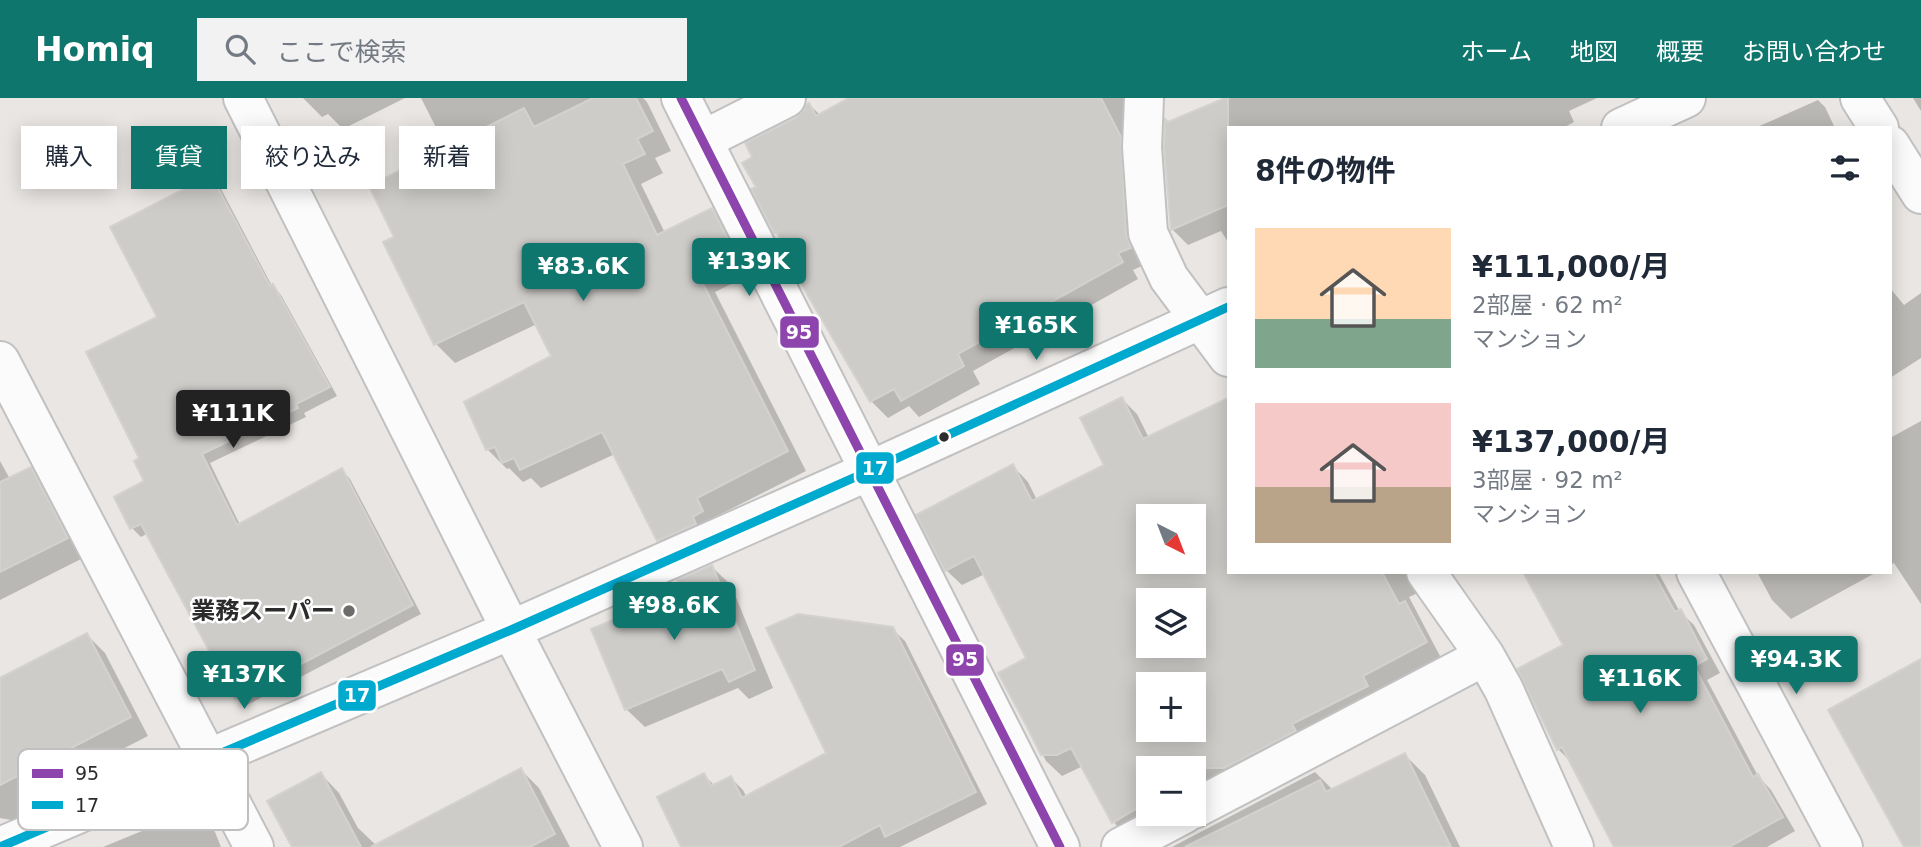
<!DOCTYPE html>
<html lang="ja">
<head>
<meta charset="utf-8">
<style>
	:root { --surface:#fff; --page:#f2f2f3; --text:#1f2937; --muted:#747a83; --accent:#0f766e }
	body { margin:0; font-family:"DejaVu Sans","Noto Sans JP",sans-serif; background:var(--page); color:var(--text); height:100vh; display:flex; flex-direction:column; font-size:26px; white-space:nowrap }
	* { box-sizing:border-box; margin:0 }
	p { font-size:23px; color:var(--muted) }
	.icon { flex:none; width:38px; height:38px; fill:none; stroke:currentColor; stroke-width:2; stroke-linecap:round; stroke-linejoin:round }
	.map { position:relative; flex:1; overflow:hidden }
	.panel { position:absolute; left:1227px; top:28px; width:665px; height:448px; display:flex; flex-direction:column; background:var(--surface); border-radius:0px; box-shadow:0 4px 18px #0003 }
	.panel>* { flex:none }
	.guide { position:absolute; left:21px; top:28px; width:665px; height:63px; display:flex; gap:14px }
	.needle { width:46px; rotate:138deg }
	.fabs { position:absolute; left:1136px; top:406px; display:grid; gap:14px }
	.fabs a { display:grid; place-items:center; width:70px; height:70px; border-radius:0px; background:var(--surface); box-shadow:0 4px 18px #0003; font-size:35px }
	.price { position:absolute; translate:-50% -60px; padding:0 16px; border-radius:7px; background:var(--accent); color:#fff; font-size:23px; line-height:46px; filter:drop-shadow(0 2px 4px #0008) }
	.price::after { content:''; position:absolute; left:50%; top:42px; width:21px; height:16px; margin-left:-10px; background:inherit; clip-path:polygon(0 0,100% 0,50% 100%) }
	.price.selected { background:#222; color:#fff }
	ul { padding:0; list-style:none }
	li { display:flex; align-items:center; gap:21px; height:175px; padding:0 28px }
	li span { display:grid; place-items:center; flex:none; width:196px; height:140px; border-radius:0px; color:#555 }
	li>.icon { margin-inline-start:auto }
	span .icon { width:84px; height:84px; fill:#fffc; stroke-width:1 }
	li b { font-size:30px }
	h2 { display:flex; justify-content:space-between; align-items:center; height:84px; padding:0 28px; font-size:30px }
	.pill { padding:0 24px; border-radius:0px; background:var(--surface); box-shadow:0 4px 18px #0003; font-size:24px; line-height:63px }
	.pill.selected { background:var(--accent); color:#fff }
	header { display:flex; align-items:center; gap:42px; box-sizing:border-box; height:98px; padding:0 35px; background:var(--accent); color:#fff }
	header strong { font-size:33px }
	nav { display:flex; gap:38px; margin-inline-start:auto; font-size:24px }
	.search { width:490px; height:63px; background:var(--page); display:flex; align-items:center; gap:18px; box-sizing:border-box; padding:0 24px; border-radius:0px; color:var(--muted); font-size:26px }
	.map>svg:first-child { display:block }
</style>
</head>
<body>
<header>
<strong>Homiq</strong>
<div class="search"><svg class="icon" aria-label="search" viewBox="0 0 24 24"><circle cx="10" cy="10" r="6"/><path d="M15 15l6 6"/></svg>ここで検索</div>
<nav><a>ホーム</a><a>地図</a><a>概要</a><a>お問い合わせ</a></nav>
</header>
<div class="map">
<svg width="1921" height="749" viewBox="0 0 1921 749">
	<rect width="100%" height="100%" fill="#e9e6e3"/>
	<path fill="#0003" fill-rule="evenodd" d="M303 0H405L343 31 328 16 322 19Z
		M421 0H643L647 4 671 53 655 60 663 75 641 86 665 135 712 112 731 131 753 175 715 194 806 373 715 419 722 433 678 461 659 442 615 356 541 390 531 380 523 384 509 370 507 371 487 351 553 258 537 226 455 265 435 245 397 139 447 51Z
		M852 0H1133L1146 166 1133 172 1138 181 973 273 980 286 919 319 909 308 888 320 871 303 783 142 775 134 758 89 755 59 805 13 808 5 820 17Z
		M1230 0H1597L1569 13 1574 24 1563 30H1228V144L1221 133 1188 147 1172 131 1168 26Z
		M1913 0H1921V13Z
		M1818 2 1825 9 1835 30H1755Z
		M211 79 219 87 272 188 281 197 337 298 304 315 306 319 210 365 240 427 342 372 350 381 421 516 245 608 236 600 148 435 141 439 132 430 147 384 142 361 159 220Z
		M1890 190 1904 207 1921 195V260L1890 280Z
		M1122 301 1137 316 1149 340 1228 302V474H1427L1420 494 1409 499 1441 560 1194 710V670H1148V716L1131 742 1116 727 1083 668 1062 678 1046 663 1001 575 1029 560 985 476 962 487 946 472 1013 368 1028 384 1037 402 1106 368ZM1148 418H1194V464H1148ZM1148 502H1194V548H1148ZM1148 586H1194V632H1148Z
		M1921 323V506L1894 465 1890 467V340Z
		M0 363 10 381 30 371 49 390 85 459 0 502Z
		M712 469 731 487 773 590 749 601 738 590 645 629 626 611 685 494Z
		M1525 474H1658L1680 514 1694 527 1720 575 1707 582 1758 678 1771 692 1795 733 1767 749H1616L1572 665 1558 651 1566 548Z
		M1757 474H1877L1791 521 1772 502Z
		M892 531 905 543 987 706 900 749H684L704 677 715 688 731 680 743 692 747 700 828 656Z
		M87 537 105 555 148 638 43 692 38 715 22 724 0 720V582Z
		M1405 657 1425 677 1460 749H1172L1315 674 1333 692Z
		M521 672 539 690 570 749H294L321 676 339 695 358 730 377 748Z
		M193 712 215 734 221 749H103Z"/>
	<path fill="#ceccc9" stroke="#d4d2cf" stroke-width="2" fill-rule="evenodd" d="M593 0H636L653 33 637 41 645 56 623 66 657 137 712 110 735 155 697 174 788 353 697 400 703 413 693 419 696 426 657 443 602 334 520 372 514 360 502 365 495 349 486 352 464 304 551 258 524 204 434 247 383 144 394 139 369 88 524 10 534 29Z
		M849 0H1101L1121 39 1126 137 1131 150 1118 155 1123 164 958 256 964 268 901 303 894 291 870 304 807 196 777 134 774 135 751 91 756 89 742 65 752 59 745 45 796 20 804 12 806 7 809 5 816 18Z
		M1225 0H1228V107L1171 132 1164 49 1165 21 1168 24Z
		M211 77 270 188 273 186 330 289 296 306 298 310 202 356 237 427 342 370 413 507 235 601 141 426 130 431 114 399 144 383 134 363 139 360 86 254 157 219 110 129Z
		M1122 299 1143 341 1228 300V474H1382L1399 506 1405 503 1427 544 1363 578 1368 588 1292 626 1296 633 1224 670H1148V704L1112 725 1071 650 1057 657H1041L1027 629 998 575 1026 560 974 458 945 473 916 417 1013 366 1032 403 1104 367 1080 320ZM1148 418H1194V464H1148ZM1148 502H1194V548H1148ZM1148 586H1194V632H1148Z
		M31 369 68 440 0 474V384Z
		M712 467 755 572 729 584 722 571 625 612 591 531 683 493 677 482Z
		M1523 474H1653L1675 514 1681 511 1707 561 1694 568 1753 679 1758 676 1783 719 1729 749H1614L1562 649 1557 652 1517 571 1563 547Z
		M798 516 893 529 976 694 885 739 880 727 839 749H681L657 699 704 675 711 688 731 678 742 700 826 655 766 530Z
		M87 535 131 619 0 687V580Z
		M1921 561V749H1904L1828 612Z
		M1405 655 1451 749H1185L1320 682 1326 694Z
		M521 670 555 736 530 749H371Z
		M321 674 361 749H292L267 703Z"/>
	<g fill="none" stroke-linecap="round" stroke-linejoin="round">
		<defs>
			<path id="minor" d="M681 0 1060 749
				M1144 0 1142 49 1148 135 1169 180 1228 259
				M703 42 786 0
				M0 263 254 749
				M1426 474 1485 558 1504 592 1574 749
				M1696 474 1843 749
				M1194 711 1485 558
				M0 749 511 532
				M1121 749 1184 716"/>
			<path id="tertiary" d="M243 0 511 532 623 749
				M1860 0 1879 30
				M1621 30 1686 0
				M1890 47 1921 96
				M511 532 869 373 1228 209"/>
		</defs>
		<use href="#minor" stroke="#c2c1c1" stroke-width="42"/>
		<use href="#tertiary" stroke="#c2c1c1" stroke-width="42"/>
		<use href="#minor" stroke="#fcfbfb" stroke-width="38"/>
		<use href="#tertiary" stroke="#fcfbfb" stroke-width="38"/>
		<defs>
			<path id="bus-1" d="M681 0 1060 749"/>
			<path id="bus-2" d="M0 749 511 532 869 373 1228 209"/>
		</defs>
		<use href="#bus-1" stroke="#fff" stroke-width="14"/>
		<use href="#bus-2" stroke="#fff" stroke-width="14"/>
		<use href="#bus-1" stroke="#8e44ad" stroke-width="9"/>
		<use href="#bus-2" stroke="#00a9ce" stroke-width="9"/>
	</g>
	<circle fill="#2c2c2c" stroke="#fff" stroke-width="2.5" cx="944" cy="339" r="6"/>
	<circle fill="#6e6d6c" stroke="#fff" stroke-width="2.5" cx="349" cy="513" r="7"/>
	<g text-anchor="middle" stroke-width="5" stroke-linejoin="round" paint-order="stroke">
		<g font-size="24" font-weight="bold" fill="#2c2c2c" stroke="#fff" text-anchor="end">
			<text x="335" y="521">業務スーパー</text>
		</g>
	</g>
	<rect x="18" y="651" width="230" height="81" rx="10" fill="#fff" stroke="#c0c0c0" stroke-width="2"/>
	<rect x="32" y="671" width="31" height="9" fill="#8e44ad"/>
	<rect x="32" y="703" width="31" height="8" fill="#00a9ce"/>
	<g font-size="19" fill="#2c2c2c">
		<text x="75" y="682">95</text>
		<text x="75" y="714">17</text>
	</g>
	<g stroke="#fff" stroke-width="2.5">
		<rect x="779" y="217" width="41" height="34" rx="7" fill="#8e44ad"/>
		<rect x="855" y="353" width="40" height="34" rx="7" fill="#00a9ce"/>
		<rect x="945" y="545" width="40" height="34" rx="7" fill="#8e44ad"/>
		<rect x="337" y="581" width="40" height="33" rx="7" fill="#00a9ce"/>
	</g>
	<g font-size="19" text-anchor="middle" font-weight="bold" fill="#fff">
		<text x="799" y="241">95</text>
		<text x="875" y="377">17</text>
		<text x="965" y="568">95</text>
		<text x="357" y="604">17</text>
	</g>
</svg>
<div class="fabs">
<a><svg class="needle" viewBox="-14 -14 28 28"><path d="M0-13l5 13h-10z" fill="#e53935"/><path d="M0 13l5-13h-10z" fill="#747a83"/></svg></a>
<a><svg class="icon" aria-label="layers" viewBox="0 0 24 24"><path d="M12 4l9 5-9 5-9-5zM3 14l9 5 9-5"/></svg></a>
<a>+</a>
<a>−</a>
</div>
<b class="price" style="left:749px;top:200px">¥139K</b>
<b class="price" style="left:583px;top:205px">¥83.6K</b>
<b class="price" style="left:1036px;top:264px">¥165K</b>
<b class="price selected" style="left:233px;top:352px">¥111K</b>
<b class="price" style="left:674px;top:544px">¥98.6K</b>
<b class="price" style="left:1796px;top:598px">¥94.3K</b>
<b class="price" style="left:244px;top:613px">¥137K</b>
<b class="price" style="left:1640px;top:617px">¥116K</b>
<div class="guide">
<a class="pill">購入</a>
<a class="pill selected">賃貸</a>
<a class="pill">絞り込み</a>
<a class="pill">新着</a>
</div>
<section class="panel">
<h2>8件の物件<svg class="icon" aria-label="filters" viewBox="0 0 24 24"><path d="M4 7h16M4 17h16"/><circle cx="9" cy="7" r="2"/><circle cx="15" cy="17" r="2"/></svg></h2>
<ul>
<li><span style="background:linear-gradient(#ffd9b3 65%,#7fa58c 0)"><svg class="icon" aria-label="home" viewBox="0 0 24 24"><path d="M3 11l9-7 9 7M6 9v11h12V9"/></svg></span><div><b>¥111,000/月</b><p>2部屋 · 62 m²</p><p>マンション</p></div></li>
<li><span style="background:linear-gradient(#f6c9c9 60%,#b9a48a 0)"><svg class="icon" aria-label="home" viewBox="0 0 24 24"><path d="M3 11l9-7 9 7M6 9v11h12V9"/></svg></span><div><b>¥137,000/月</b><p>3部屋 · 92 m²</p><p>マンション</p></div></li>
</ul>
</section>
</div>
</body>
</html>
